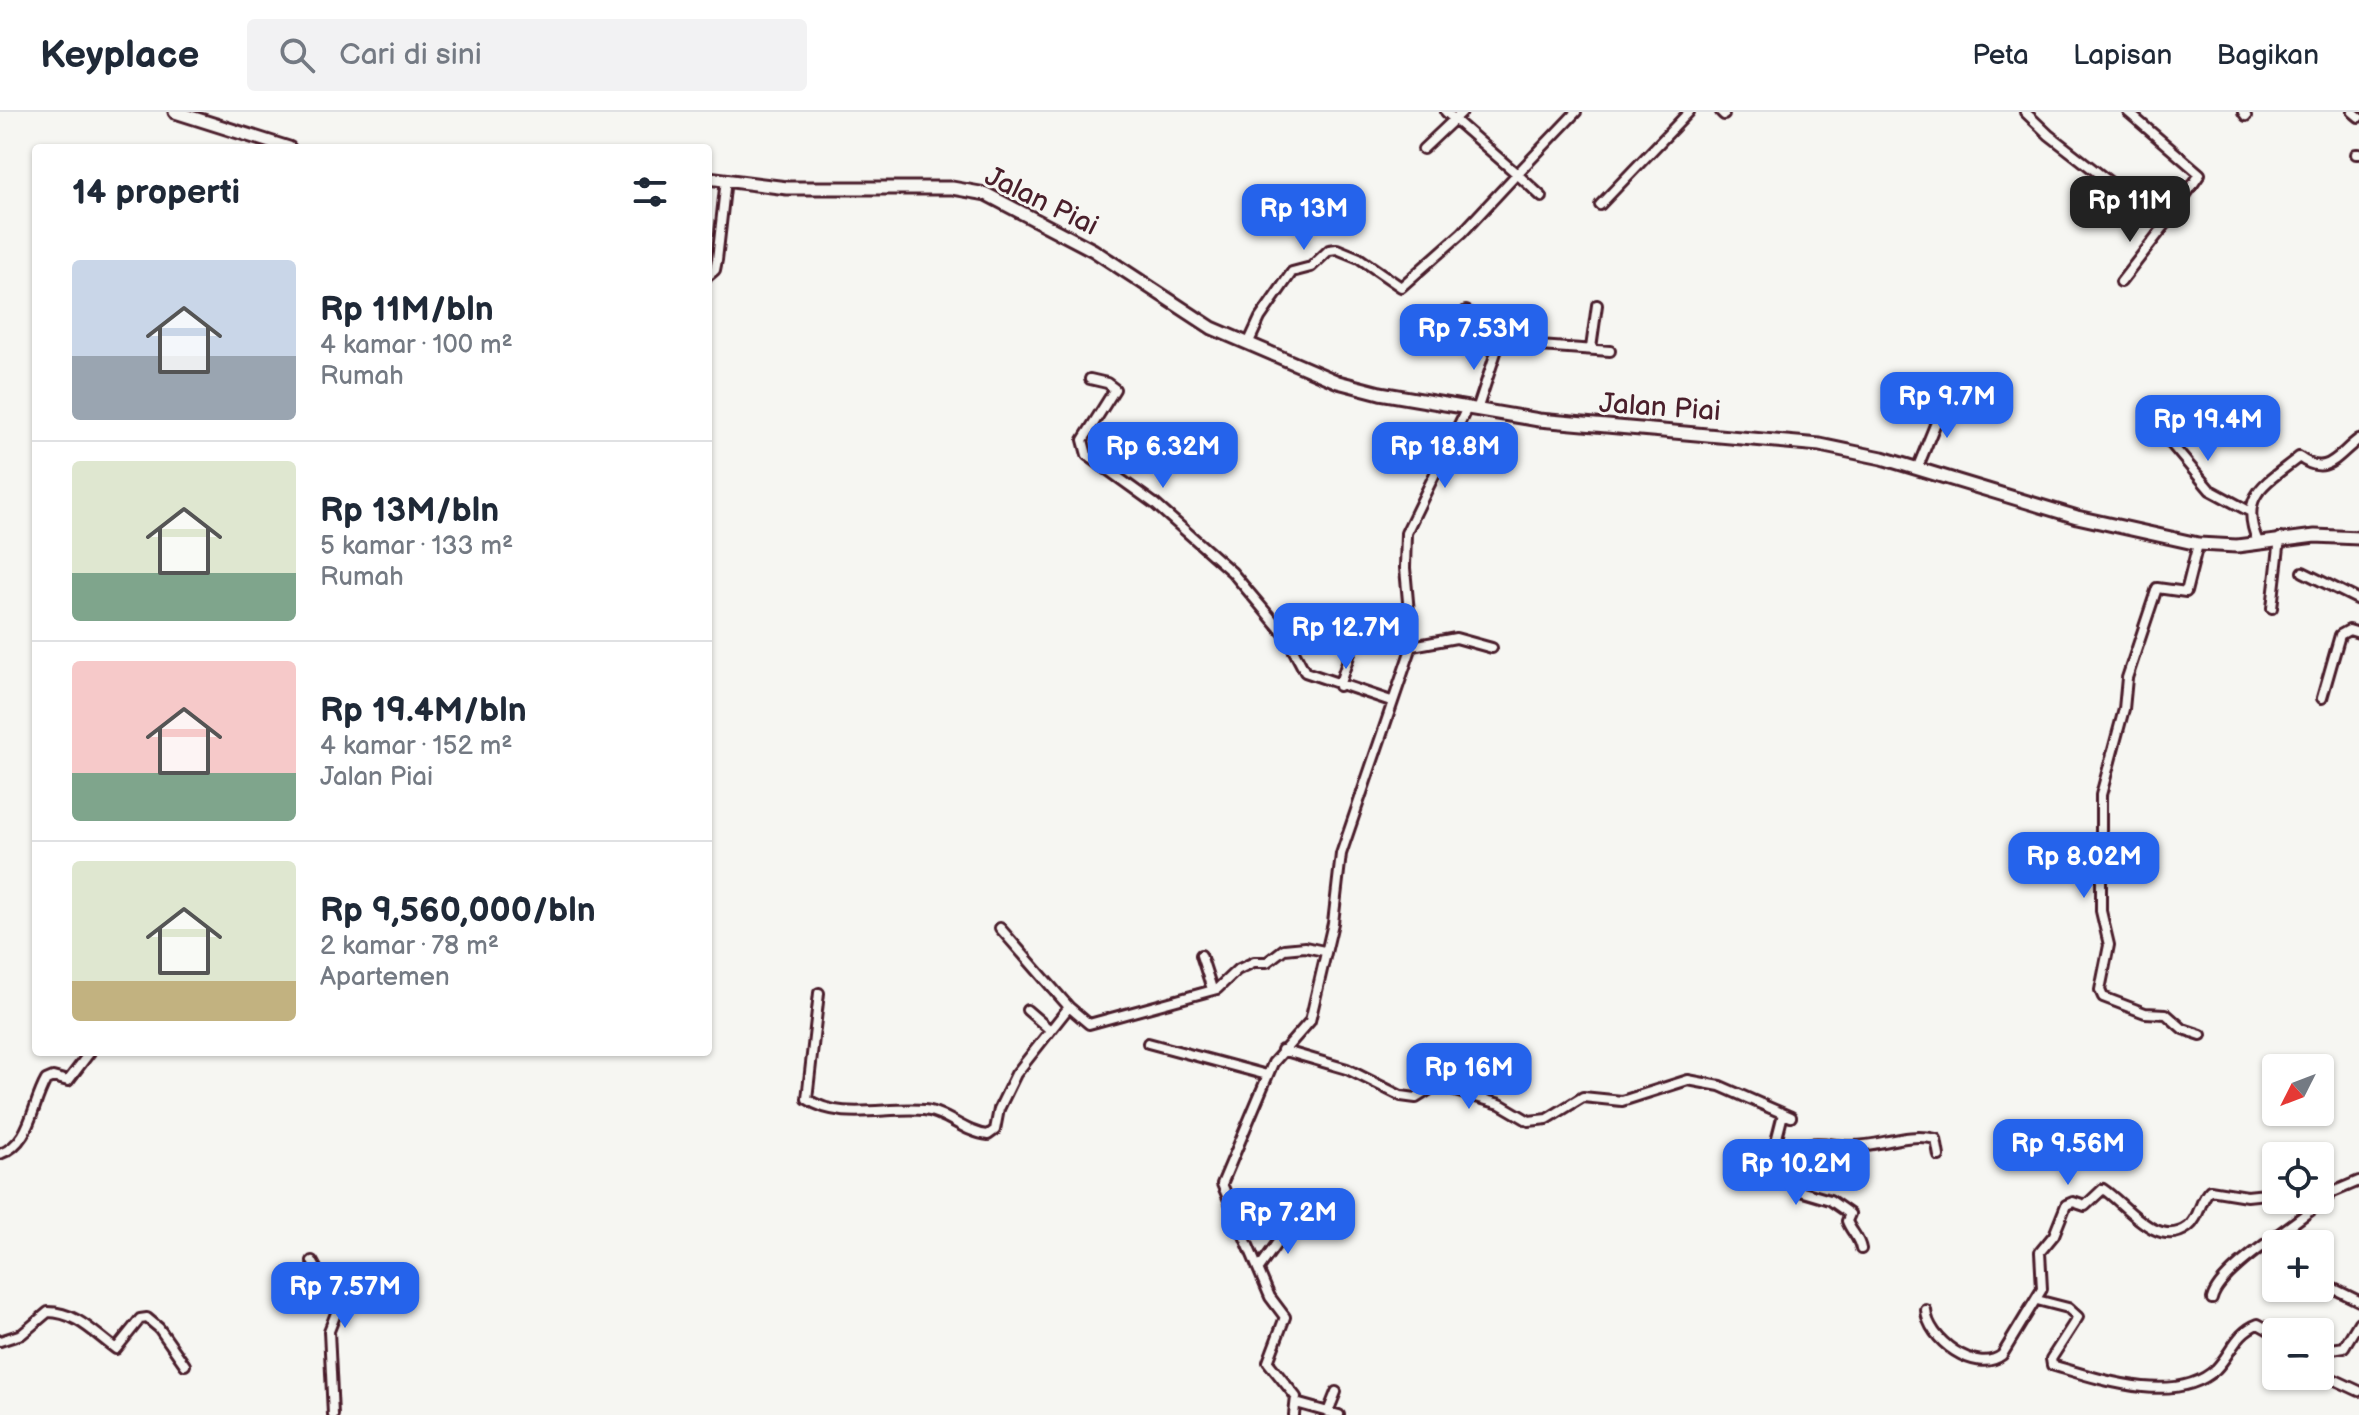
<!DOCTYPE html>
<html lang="id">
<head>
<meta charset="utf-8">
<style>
	:root { --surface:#fff; --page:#f2f2f3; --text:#1f2937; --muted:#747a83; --line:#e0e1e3; --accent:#2563eb }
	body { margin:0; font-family:"Balsamiq Sans",sans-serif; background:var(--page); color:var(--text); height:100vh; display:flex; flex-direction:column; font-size:30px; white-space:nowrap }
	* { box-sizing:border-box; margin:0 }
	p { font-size:26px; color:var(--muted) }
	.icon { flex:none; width:44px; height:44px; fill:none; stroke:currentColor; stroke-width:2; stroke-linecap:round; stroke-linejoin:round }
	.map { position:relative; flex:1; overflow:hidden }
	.panel { position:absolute; left:32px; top:32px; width:680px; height:912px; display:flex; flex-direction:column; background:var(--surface); border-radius:8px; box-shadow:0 2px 6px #0004 }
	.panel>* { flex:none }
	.needle { width:52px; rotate:228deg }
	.buttons { position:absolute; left:2262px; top:942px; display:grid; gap:16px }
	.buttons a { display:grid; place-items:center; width:72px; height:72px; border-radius:8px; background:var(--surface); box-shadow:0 2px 6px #0004; font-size:40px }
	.price { position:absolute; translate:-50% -68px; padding:0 18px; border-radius:16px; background:var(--accent); color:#fff; font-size:26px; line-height:52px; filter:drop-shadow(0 2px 4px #0008) }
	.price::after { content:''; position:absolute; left:50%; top:48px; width:24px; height:18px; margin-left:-12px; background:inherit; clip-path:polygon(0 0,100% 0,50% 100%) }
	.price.on { background:#222; color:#fff }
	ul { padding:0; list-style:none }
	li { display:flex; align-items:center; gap:24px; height:200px; padding:0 40px }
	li+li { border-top:2px solid var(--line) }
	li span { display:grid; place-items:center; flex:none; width:224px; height:160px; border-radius:8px; color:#555 }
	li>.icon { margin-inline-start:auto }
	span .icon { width:96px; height:96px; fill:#fffc; stroke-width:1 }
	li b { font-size:34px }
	h2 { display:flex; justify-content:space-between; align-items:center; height:96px; padding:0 40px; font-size:34px }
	header { display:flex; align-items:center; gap:48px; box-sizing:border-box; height:112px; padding:0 40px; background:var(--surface); border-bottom:2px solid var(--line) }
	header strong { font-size:38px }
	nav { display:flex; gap:44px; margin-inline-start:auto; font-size:28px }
	.search { width:560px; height:72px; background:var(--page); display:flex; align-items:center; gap:20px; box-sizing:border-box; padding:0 28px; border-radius:8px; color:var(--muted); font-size:30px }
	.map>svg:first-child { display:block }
</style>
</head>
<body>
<header>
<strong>Keyplace</strong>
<div class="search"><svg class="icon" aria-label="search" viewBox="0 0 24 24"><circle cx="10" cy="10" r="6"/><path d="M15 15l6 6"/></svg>Cari di sini</div>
<nav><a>Peta</a><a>Lapisan</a><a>Bagikan</a></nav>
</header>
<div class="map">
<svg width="2359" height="1303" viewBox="0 0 2359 1303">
	<rect width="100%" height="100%" fill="#f6f6f2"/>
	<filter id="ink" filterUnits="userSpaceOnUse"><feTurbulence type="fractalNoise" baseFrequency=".0125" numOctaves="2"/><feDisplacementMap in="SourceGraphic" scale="16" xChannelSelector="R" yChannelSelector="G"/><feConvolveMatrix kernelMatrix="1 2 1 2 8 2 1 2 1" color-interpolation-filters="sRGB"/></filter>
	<g filter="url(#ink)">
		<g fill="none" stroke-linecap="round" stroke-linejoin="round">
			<defs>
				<path id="street" d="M1446 0 1517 62 1576 0
					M1721 0 1724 3
					M2025 0 2049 23 2165 113 2200 62 2128 0
					M2243 0 2246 4
					M2353 0 2359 5
					M1423 37 1462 0
					M2356 42H2359
					M1600 93 1689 0
					M708 164 715 158 717 148 726 67
					M2121 170 2165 113
					M1466 199 1493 213 1499 231 1610 239
					M1248 232 1260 206 1292 160 1311 155 1329 138 1337 137 1359 146 1401 175 1462 121 1517 62 1542 85
					M1591 236 1597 193
					M1090 267 1107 271 1115 277 1083 328 1087 343 1155 392 1232 460 1286 524 1305 560 1391 589
					M1477 298 1499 231
					M2157 315 2210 378 2249 399
					M1917 357 1946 286
					M2258 430C2238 383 2265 372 2299 345 2327 366 2336 344 2359 327
					M2198 432 2186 480 2157 476 2127 566 2124 597 2101 683V799L2109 833 2100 878 2103 885 2145 901 2166 902 2183 917 2201 923
					M2303 460 2359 488
					M2272 496 2280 426
					M1412 534 1456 526 1492 536
					M1339 574 1353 532
					M2322 586 2340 523 2349 518 2359 521
					M1000 816 1069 895 1089 912 1217 877 1237 858 1254 850H1267L1284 837 1305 835 1324 839
					M1201 843 1212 877
					M819 881 807 987C841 1010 887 994 924 998 946 1000 965 1021 988 1023L995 1018 999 997 1016 962 1069 895
					M1027 898 1049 917
					M1148 931 1267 963
					M1282 938 1347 957 1401 984 1416 986 1432 976 1448 977 1500 992 1529 1009 1547 1007 1583 985 1622 989 1688 968 1720 974 1791 1005
					M0 1042C31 1031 31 994 46 968L53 965 68 969 90 940
					M1769 1057 1783 1002
					M1734 1061 1748 1064 1762 1053 1803 1080 1830 1088 1850 1102 1847 1109C1851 1120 1859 1125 1861 1137
					M1784 1068 1787 1060C1803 1058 1805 1046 1808 1032 1825 1029 1837 1035 1853 1034 1881 1034 1907 1020 1936 1027L1939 1044
					M2320 1080H2333L2359 1069
					M312 1149 338 1196 329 1219 333 1303
					M1260 1155 1289 1114
					M2322 1171 2359 1189
					M2212 1187C2219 1156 2306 1107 2333 1080
					M2037 1188 2068 1196 2078 1205 2051 1247 2052 1253C2096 1266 2176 1295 2216 1257 2231 1242 2236 1220 2258 1212L2276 1222
					M1926 1198C1927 1227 1976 1263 2002 1243L2042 1177 2040 1140 2054 1123 2066 1093 2073 1090 2085 1094 2103 1077C2126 1092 2157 1138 2188 1115 2200 1106 2199 1088 2210 1078L2247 1084 2276 1081
					M0 1229 22 1222 48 1200C76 1200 94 1221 116 1237L140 1207 147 1206 159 1216 185 1253
					M2320 1239 2344 1235 2359 1210
					M2331 1266 2359 1279
					M1296 1291 1339 1303
					M1328 1300 1336 1280
					M1294 1303 1296 1285 1268 1250 1285 1205 1270 1185 1222 1072 1273 951 1310 909 1333 811 1341 742 1412 534 1405 456 1406 421 1467 296"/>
				<path id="secondary" d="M175 0 289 36
					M708 66 787 76H952L986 82 1093 138 1212 216 1338 270 1380 281 1539 308 1820 333 1882 346 2077 405 2198 432 2237 434 2315 424 2359 426"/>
			</defs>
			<use href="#street" stroke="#4a1f2b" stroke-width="14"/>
			<use href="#secondary" stroke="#4a1f2b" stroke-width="17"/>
			<use href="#street" stroke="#f6f6f2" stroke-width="8"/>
			<use href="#secondary" stroke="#f6f6f2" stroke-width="11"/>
		</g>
	</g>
	<g text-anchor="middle" stroke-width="6" stroke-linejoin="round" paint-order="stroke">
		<g font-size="28" fill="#4a1f2b" stroke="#f6f6f2">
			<text transform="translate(1042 88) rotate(26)" y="10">Jalan Piai</text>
			<text transform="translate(1660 294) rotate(4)" y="10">Jalan Piai</text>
		</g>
	</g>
</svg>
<div class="buttons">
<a><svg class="needle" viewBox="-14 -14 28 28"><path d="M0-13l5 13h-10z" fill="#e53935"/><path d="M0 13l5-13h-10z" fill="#747a83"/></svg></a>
<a><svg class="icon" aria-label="locate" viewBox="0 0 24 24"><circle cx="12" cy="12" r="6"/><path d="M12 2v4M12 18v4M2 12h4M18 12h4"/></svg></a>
<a>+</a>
<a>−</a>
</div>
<b class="price on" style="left:2130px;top:132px">Rp 11M</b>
<b class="price" style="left:1304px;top:140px">Rp 13M</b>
<b class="price" style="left:1474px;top:260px">Rp 7.53M</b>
<b class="price" style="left:1947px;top:328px">Rp 9.7M</b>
<b class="price" style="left:2208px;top:351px">Rp 19.4M</b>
<b class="price" style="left:1163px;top:378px">Rp 6.32M</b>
<b class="price" style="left:1445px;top:378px">Rp 18.8M</b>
<b class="price" style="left:1346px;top:559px">Rp 12.7M</b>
<b class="price" style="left:2084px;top:788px">Rp 8.02M</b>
<b class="price" style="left:1469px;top:999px">Rp 16M</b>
<b class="price" style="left:2068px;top:1075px">Rp 9.56M</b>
<b class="price" style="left:1796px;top:1095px">Rp 10.2M</b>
<b class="price" style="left:1288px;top:1144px">Rp 7.2M</b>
<b class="price" style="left:345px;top:1218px">Rp 7.57M</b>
<section class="panel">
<h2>14 properti<svg class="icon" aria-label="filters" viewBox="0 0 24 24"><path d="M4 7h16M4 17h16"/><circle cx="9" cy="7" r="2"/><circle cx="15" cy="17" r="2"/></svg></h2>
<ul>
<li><span style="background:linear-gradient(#c9d6e8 60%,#9aa5b1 0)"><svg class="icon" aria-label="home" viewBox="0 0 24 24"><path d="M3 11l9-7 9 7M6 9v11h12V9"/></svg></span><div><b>Rp 11M/bln</b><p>4 kamar · 100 m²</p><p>Rumah</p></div></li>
<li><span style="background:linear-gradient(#dfe7d0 70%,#7fa58c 0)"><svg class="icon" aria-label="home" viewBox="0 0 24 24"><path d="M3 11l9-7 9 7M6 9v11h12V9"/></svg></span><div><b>Rp 13M/bln</b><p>5 kamar · 133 m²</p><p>Rumah</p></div></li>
<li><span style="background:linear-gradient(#f6c9c9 70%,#7fa58c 0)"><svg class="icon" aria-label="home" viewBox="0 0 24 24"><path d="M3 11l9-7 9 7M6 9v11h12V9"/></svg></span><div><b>Rp 19.4M/bln</b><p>4 kamar · 152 m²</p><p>Jalan Piai</p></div></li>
<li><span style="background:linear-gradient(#dfe7d0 75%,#c2b280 0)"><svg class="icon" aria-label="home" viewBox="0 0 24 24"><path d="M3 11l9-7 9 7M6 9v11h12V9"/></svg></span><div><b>Rp 9,560,000/bln</b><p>2 kamar · 78 m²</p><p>Apartemen</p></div></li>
</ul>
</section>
</div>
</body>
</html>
